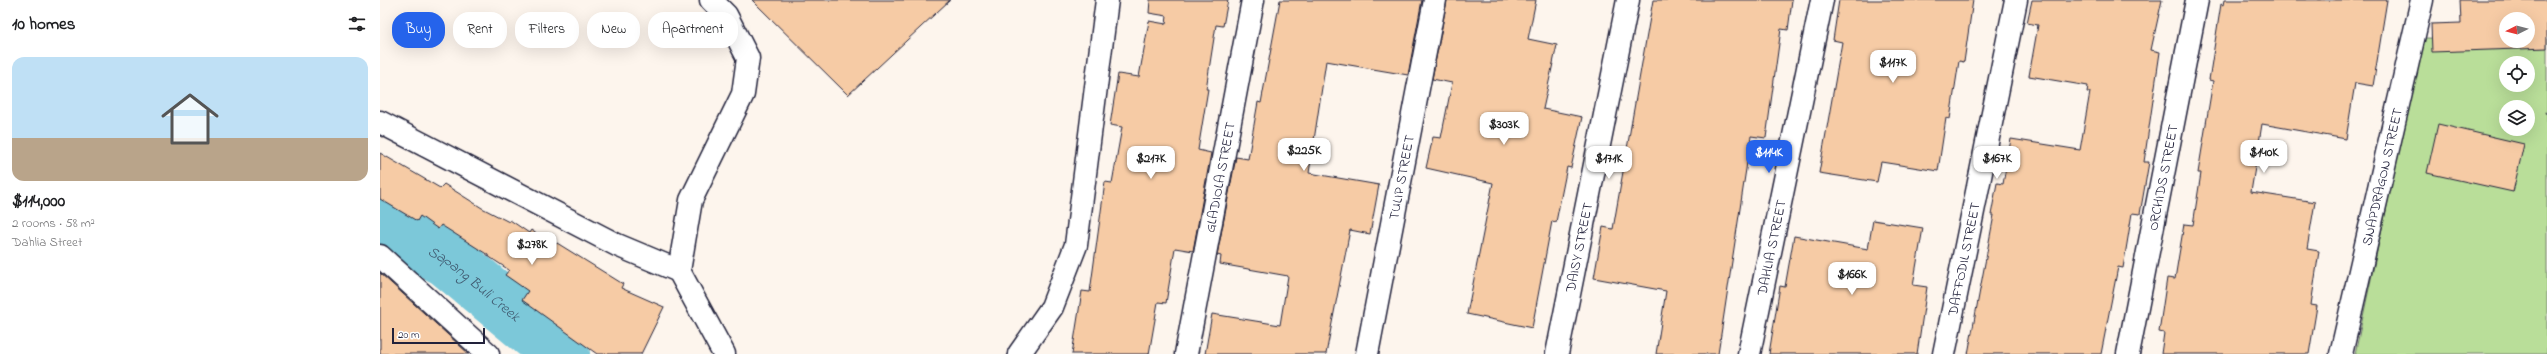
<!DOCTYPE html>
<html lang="en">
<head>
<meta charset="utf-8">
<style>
	:root { --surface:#fff; --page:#f2f2f2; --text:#202124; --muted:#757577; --accent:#2563eb }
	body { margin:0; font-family:"Indie Flower",sans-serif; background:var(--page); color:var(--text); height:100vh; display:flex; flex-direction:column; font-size:15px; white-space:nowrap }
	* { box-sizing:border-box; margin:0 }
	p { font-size:13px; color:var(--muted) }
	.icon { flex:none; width:22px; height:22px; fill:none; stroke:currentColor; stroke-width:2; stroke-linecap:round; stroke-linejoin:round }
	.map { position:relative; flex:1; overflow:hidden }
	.side { display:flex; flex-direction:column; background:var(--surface); width:380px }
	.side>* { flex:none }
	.banner { position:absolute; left:12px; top:12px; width:380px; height:36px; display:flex; gap:8px }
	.needle { width:26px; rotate:264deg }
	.controls { position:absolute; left:2119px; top:12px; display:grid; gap:8px }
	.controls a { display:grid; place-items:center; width:36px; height:36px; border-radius:50%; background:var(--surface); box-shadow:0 4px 16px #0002; font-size:20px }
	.scale { position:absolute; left:12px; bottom:10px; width:93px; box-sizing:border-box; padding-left:4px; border:2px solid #22223b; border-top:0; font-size:11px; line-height:14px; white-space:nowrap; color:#22223b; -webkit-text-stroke:3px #fff; paint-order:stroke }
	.price { position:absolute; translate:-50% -34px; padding:0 9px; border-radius:8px; background:#fff; color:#222; font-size:13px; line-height:26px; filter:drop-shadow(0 1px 2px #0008) }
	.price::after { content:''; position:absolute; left:50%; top:24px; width:12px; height:9px; margin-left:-6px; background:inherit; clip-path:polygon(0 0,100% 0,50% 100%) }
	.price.current { background:var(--accent); color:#fff }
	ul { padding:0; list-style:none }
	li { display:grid; align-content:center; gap:8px; height:212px; padding:0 12px }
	li span { display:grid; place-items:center; height:124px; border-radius:12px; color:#555 }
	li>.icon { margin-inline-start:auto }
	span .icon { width:72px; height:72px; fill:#fffc; stroke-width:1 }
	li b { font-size:17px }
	h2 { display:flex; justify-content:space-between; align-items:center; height:48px; padding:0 12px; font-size:17px }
	.tag { padding:0 14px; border-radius:16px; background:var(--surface); box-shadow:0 4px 16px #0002; font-size:14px; line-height:36px }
	.tag.current { background:var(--accent); color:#fff }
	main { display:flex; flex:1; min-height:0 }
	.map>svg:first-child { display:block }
</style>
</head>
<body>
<main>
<section class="side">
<h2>10 homes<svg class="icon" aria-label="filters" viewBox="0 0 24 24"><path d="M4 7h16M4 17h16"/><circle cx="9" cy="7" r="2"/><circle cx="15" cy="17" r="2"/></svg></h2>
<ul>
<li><span style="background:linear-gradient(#bfe0f5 65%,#b9a48a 0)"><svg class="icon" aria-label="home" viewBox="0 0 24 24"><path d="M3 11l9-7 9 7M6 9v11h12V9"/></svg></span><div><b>$114,000</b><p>2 rooms · 58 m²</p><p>Dahlia Street</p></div></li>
</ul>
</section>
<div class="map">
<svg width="2167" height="354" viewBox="0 0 2167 354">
	<rect width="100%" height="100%" fill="#fdf5ed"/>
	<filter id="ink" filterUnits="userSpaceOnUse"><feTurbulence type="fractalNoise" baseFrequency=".025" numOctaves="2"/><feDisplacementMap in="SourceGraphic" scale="8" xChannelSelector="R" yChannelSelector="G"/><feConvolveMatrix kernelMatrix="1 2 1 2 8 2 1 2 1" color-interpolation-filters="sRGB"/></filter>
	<g filter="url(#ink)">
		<path fill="#b9de99" stroke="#6e806a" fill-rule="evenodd" d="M2043 38 2126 39V41L2167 39V354H1975ZM2126 63H2148V85H2126ZM2126 107H2148V129H2126Z"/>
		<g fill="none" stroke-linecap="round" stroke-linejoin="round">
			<path stroke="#7bc8d9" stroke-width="56" id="s1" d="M0 224 67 259 182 354"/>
		</g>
		<path fill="#f6cba5" stroke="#22223b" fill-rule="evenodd" d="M372 0H570L468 95Z
			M770 0H848L843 26 836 25 826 89H828L818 150 831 153 813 251 795 248 786 303 778 302 769 354H692L702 291 710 292 725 182 732 183 742 127 730 125 738 74 759 77 769 21 786 24 787 16 769 13Z
			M900 0H1042L1028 75 946 61 929 173 999 185 990 234 970 230 946 354H825L832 314 900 325 908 276 840 264 841 256 837 255 856 157 868 159 878 102 881 103Z
			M1067 0H1156L1148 39 1177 45 1163 109 1202 117 1191 168 1187 167 1176 222 1172 221 1152 328 1087 314 1113 183 1046 168 1053 137 1061 138 1072 83 1052 79Z
			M1273 0H1412L1408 30 1401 29 1386 138 1371 136 1338 354H1276L1286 291 1214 278 1223 227 1233 229Z
			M1459 0H1593L1584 62 1579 61 1570 119 1566 118 1558 171 1501 162 1497 182 1439 173 1462 42 1453 40Z
			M1652 0H1782L1771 50 1780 52 1764 162H1769L1760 214 1752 213 1743 268 1738 267 1721 354H1588L1614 215H1611L1617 183 1623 184 1631 139 1700 150 1710 92H1707L1708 86 1649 76 1658 25 1647 23Z
			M1844 0H2007L1993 86 1975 83 1966 139 1882 124 1871 192 1935 202 1927 249 1939 251 1931 305 1937 306 1929 354H1781L1784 333 1779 332 1787 278 1795 279 1804 224 1813 225 1821 173H1818L1833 81 1829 80 1841 4 1843 5Z
			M2080 0H2167V48L2052 52 2051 24 2081 23ZM2126 19H2148V41H2126Z
			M2058 124 2144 144 2133 192 2047 173Z
			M0 153 60 188 64 184 102 208 129 222 130 220 149 233 151 230 174 246 177 243 243 284 241 288 284 307 261 354H217L142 300 148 291 125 275 129 270 108 256V255L61 225 58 229 40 216 37 221 0 199Z
			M1493 220 1543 228 1533 285 1547 287 1537 354H1389L1400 286 1405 287 1414 236 1488 249Z
			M0 273 89 354H0Z"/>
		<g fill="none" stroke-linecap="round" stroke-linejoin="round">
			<defs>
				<g id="minor">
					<path d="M331 0 346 15 368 58 363 94 311 200 299 271 344 354"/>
					<path d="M0 122 237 245 299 271"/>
					<path d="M0 256 108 354"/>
					<path d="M639 354 672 307 696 245 727 0"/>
					<path id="s2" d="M806 354 873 0"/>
					<path id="s3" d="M987 354 1055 0"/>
					<path id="s4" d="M1177 354 1248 0"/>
					<path id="s5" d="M1369 354 1442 0"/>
					<path id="s6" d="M1564 354 1636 0"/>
					<path id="s7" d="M1748 354 1817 0"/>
					<path id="s8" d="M1961 354 2042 0"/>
				</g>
			</defs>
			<use href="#minor" stroke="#22223b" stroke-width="25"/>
			<path stroke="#22223b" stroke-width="2.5" stroke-dasharray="1 3" stroke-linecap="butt" d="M2165 113 2167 112"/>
			<use href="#minor" stroke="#fff" stroke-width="22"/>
		</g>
	</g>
	<g text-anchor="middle" stroke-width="3.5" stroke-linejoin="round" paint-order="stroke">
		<g font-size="14" fill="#22223b" stroke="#fff">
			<text dy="5" stroke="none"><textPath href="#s2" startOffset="180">GLADIOLA STREET</textPath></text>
			<text dy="5" stroke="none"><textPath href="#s3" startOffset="180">TULIP STREET</textPath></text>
			<text dy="5" stroke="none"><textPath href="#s7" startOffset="180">ORCHIDS STREET</textPath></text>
			<text dy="5" stroke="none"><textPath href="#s8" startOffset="182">SNAPDRAGON STREET</textPath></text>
			<text dy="5" stroke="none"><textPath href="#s4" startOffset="109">DAISY STREET</textPath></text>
			<text dy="5" stroke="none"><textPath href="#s5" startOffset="109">DAHLIA STREET</textPath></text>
			<text dy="5" stroke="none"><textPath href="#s6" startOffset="97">DAFFODIL STREET</textPath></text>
		</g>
		<g font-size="15" font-style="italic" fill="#415c72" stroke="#fff">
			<text dy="5" stroke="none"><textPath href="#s1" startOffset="112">Sapang Buli Creek</textPath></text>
		</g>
	</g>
</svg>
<div class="controls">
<a><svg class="needle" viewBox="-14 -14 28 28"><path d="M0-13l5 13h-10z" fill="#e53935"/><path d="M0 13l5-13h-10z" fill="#757577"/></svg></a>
<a><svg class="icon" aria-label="locate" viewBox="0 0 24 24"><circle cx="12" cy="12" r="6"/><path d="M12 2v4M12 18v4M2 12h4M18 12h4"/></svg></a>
<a><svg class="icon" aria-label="layers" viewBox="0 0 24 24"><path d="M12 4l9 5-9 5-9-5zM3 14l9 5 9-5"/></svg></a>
</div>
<div class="scale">20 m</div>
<b class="price" style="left:1513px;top:84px">$117K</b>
<b class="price" style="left:1124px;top:146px">$303K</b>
<b class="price" style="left:924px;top:172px">$225K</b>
<b class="price current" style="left:1389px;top:174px">$114K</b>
<b class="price" style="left:1884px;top:174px">$140K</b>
<b class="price" style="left:771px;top:180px">$217K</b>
<b class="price" style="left:1229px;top:180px">$171K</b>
<b class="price" style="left:1617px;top:180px">$167K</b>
<b class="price" style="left:152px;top:266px">$278K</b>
<b class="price" style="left:1472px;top:296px">$166K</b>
<div class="banner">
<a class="tag current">Buy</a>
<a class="tag">Rent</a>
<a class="tag">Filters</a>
<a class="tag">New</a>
<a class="tag">Apartment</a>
</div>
</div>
</main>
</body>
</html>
